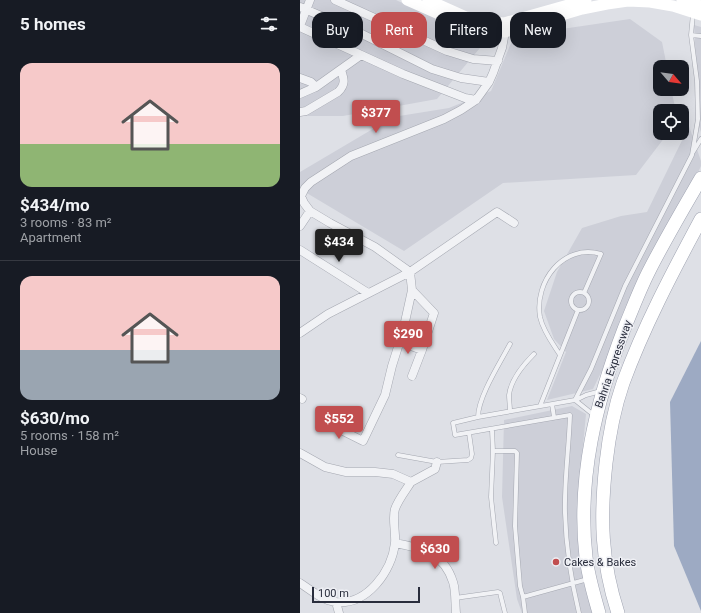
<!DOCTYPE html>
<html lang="en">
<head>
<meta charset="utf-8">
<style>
	:root { --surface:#171b24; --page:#20242c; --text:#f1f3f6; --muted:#9ea1a6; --line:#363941; --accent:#c14e4f }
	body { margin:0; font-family:Roboto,sans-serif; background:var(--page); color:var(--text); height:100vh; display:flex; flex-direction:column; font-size:15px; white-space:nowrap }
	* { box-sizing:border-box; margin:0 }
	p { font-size:13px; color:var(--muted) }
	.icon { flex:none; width:22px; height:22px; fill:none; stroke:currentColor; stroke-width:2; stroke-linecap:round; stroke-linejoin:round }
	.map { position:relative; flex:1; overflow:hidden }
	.side { display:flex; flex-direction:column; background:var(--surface); width:300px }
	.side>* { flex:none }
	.banner { position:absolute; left:12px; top:12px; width:329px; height:36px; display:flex; gap:8px }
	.needle { width:26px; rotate:118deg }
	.controls { position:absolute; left:353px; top:60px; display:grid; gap:8px }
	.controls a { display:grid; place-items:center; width:36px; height:36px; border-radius:8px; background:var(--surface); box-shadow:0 4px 16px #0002; font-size:20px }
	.scale { position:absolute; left:12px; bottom:10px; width:108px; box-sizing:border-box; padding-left:4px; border:2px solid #292d3c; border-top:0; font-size:11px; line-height:14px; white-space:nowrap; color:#292d3c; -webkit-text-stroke:3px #eeeff4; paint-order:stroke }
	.price { position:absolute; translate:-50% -34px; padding:0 9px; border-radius:4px; background:var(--accent); color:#fff; font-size:13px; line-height:26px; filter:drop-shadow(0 1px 2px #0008) }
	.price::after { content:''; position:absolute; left:50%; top:24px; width:12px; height:9px; margin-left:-6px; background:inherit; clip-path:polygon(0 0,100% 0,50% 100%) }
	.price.on { background:#222; color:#fff }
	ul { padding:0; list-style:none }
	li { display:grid; align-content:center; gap:8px; height:212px; padding:0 20px }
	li+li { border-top:1px solid var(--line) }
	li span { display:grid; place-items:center; height:124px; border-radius:12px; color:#555 }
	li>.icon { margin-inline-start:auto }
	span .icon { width:72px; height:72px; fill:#fffc; stroke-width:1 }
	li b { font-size:17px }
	h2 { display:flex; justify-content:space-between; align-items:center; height:48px; padding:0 20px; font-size:17px }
	.chip { padding:0 14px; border-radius:12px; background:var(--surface); box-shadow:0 4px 16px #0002; font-size:14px; line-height:36px }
	.chip.on { background:var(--accent); color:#fff }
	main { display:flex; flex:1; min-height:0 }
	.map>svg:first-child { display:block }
</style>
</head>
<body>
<main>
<section class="side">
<h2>5 homes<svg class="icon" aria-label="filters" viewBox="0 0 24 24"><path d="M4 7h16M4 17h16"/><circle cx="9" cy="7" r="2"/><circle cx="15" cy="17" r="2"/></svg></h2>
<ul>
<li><span style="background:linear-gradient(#f6c9c9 65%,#8fb573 0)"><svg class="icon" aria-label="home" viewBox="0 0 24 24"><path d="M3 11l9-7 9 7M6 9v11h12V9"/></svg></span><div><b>$434/mo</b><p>3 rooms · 83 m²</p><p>Apartment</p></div></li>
<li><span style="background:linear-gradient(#f6c9c9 60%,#9aa5b1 0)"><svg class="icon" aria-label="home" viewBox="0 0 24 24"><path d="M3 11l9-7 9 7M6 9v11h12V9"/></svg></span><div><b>$630/mo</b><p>5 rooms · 158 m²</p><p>House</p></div></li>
</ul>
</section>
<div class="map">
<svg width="401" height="613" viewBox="0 0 401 613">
	<rect width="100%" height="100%" fill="#dee0e6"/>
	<path fill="#cdcfd8" d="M0 0H96L185 42 137 99 43 116H0Z
		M330 19 362 42 367 67H360V89H371L376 111H360V133H368L336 175 203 183 104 251 0 189V172L93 117 149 108 191 91 214 36Z
		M394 25 401 27V132L399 127Z
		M389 126 401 161V166L293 389 247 400 266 352 254 339 244 311 257 272 282 228 321 216 347 212Z
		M272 406 286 414 279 488 297 613H222L217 599 202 497 204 420Z"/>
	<path fill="#9daac3" d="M401 341V611L374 546 370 402Z"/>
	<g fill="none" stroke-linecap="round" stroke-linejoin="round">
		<defs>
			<path id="lane" d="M391 35 401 36
				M393 152 401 139
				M271 301a9 9 0 1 1 18 0a9 9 0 1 1-18 0Z
				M260 355C253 344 243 331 240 317 234 282 263 243 301 254L284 293
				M275 400 291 369 325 286 392 155 398 119 397 81 391 35 393 14
				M276 400 286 395 301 391
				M252 404 254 417
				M240 406 278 310
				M210 411C210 406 209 400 209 395 211 379 223 365 234 354
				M178 417C178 397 200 363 210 344
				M192 430 193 451 191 497 196 543
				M193 451H215L217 453 215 526 220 586 223 597 225 613
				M98 455 137 462 168 460 171 458 172 454 169 433
				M223 597 288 579
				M155 598 198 592 200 593 205 613
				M279 613C271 580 266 547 265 513 264 481 269 448 270 415L155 435 153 423 178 417 275 400 295 416"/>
			<path id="street" d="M35 0 147 51 173 59 198 61
				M0 7 56 31 132 69 161 78 189 82
				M0 26 10 0
				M0 27 103 74 165 98 176 100
				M0 78 11 82 16 87 61 55
				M0 94 16 87
				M0 112 6 111 38 92C46 84 44 79 41 70
				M0 226 10 211
				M0 250 68 293
				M112 290 134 313 122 350 112 376
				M0 333 28 314 110 272 197 212 214 223
				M100 342 122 350
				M0 398 2 399
				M23 421 63 441 85 395 92 366 103 331 112 290 110 272 75 247 30 223 10 211 4 203 1 196 5 188 11 182 51 156 144 119 161 110 176 100 189 82 193 73 202 48 205 32
				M0 453 25 467 46 472H75L93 474 111 482 135 469 137 462
				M95 543C122 548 144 553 153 582 156 591 155 603 156 613
				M0 583C11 590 22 600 35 602 67 606 92 571 95 543 96 533 92 518 95 509 98 500 106 490 111 482
				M36 602 39 613"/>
			<path id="primary" d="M299 613C294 595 288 576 286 557 277 478 296 402 324 329 332 310 339 291 348 273 364 241 383 209 401 178
				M318 613C301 561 300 517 306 463 309 436 314 409 323 383 344 326 372 273 401 219"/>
		</defs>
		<use href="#lane" stroke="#a4a7b0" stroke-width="5"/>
		<use href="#street" stroke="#a4a7b0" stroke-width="9"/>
		<use href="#primary" stroke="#9fa3b1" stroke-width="14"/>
		<use href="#lane" stroke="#f1f2f5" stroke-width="4"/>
		<use href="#street" stroke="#f1f2f5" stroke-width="8"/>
		<path stroke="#fff" stroke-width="11" d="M107 0 164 25 185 29 205 32 282 9 307 4 328 1 350 2 373 6 401 15
			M128 0 166 17 187 21 204 23 286 0
			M382 0 401 6"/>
		<use href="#primary" stroke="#fff" stroke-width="13"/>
	</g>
	<circle fill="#c14e4f" stroke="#eeeff4" stroke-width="1.5" cx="256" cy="562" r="4"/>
	<g text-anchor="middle" stroke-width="3" stroke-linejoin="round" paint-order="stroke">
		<g font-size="11" fill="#292d3c" stroke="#eeeff4">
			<text transform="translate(313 364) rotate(-71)" y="4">Bahria Expressway</text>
		</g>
		<g font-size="11" fill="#292d3c" stroke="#eeeff4" text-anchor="start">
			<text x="264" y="566">Cakes &amp; Bakes</text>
		</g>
	</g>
</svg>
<div class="controls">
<a><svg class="needle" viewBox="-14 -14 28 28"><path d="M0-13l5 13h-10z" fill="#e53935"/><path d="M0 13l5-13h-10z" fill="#9ea1a6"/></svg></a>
<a><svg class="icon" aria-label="locate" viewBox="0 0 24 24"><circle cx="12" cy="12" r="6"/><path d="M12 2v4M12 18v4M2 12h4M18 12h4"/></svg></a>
</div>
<div class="scale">100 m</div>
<b class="price" style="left:76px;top:134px">$377</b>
<b class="price on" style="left:39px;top:263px">$434</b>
<b class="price" style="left:108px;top:355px">$290</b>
<b class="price" style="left:39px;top:440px">$552</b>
<b class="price" style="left:135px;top:570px">$630</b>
<div class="banner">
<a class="chip">Buy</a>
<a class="chip on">Rent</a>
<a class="chip">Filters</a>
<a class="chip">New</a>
</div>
</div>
</main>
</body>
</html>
